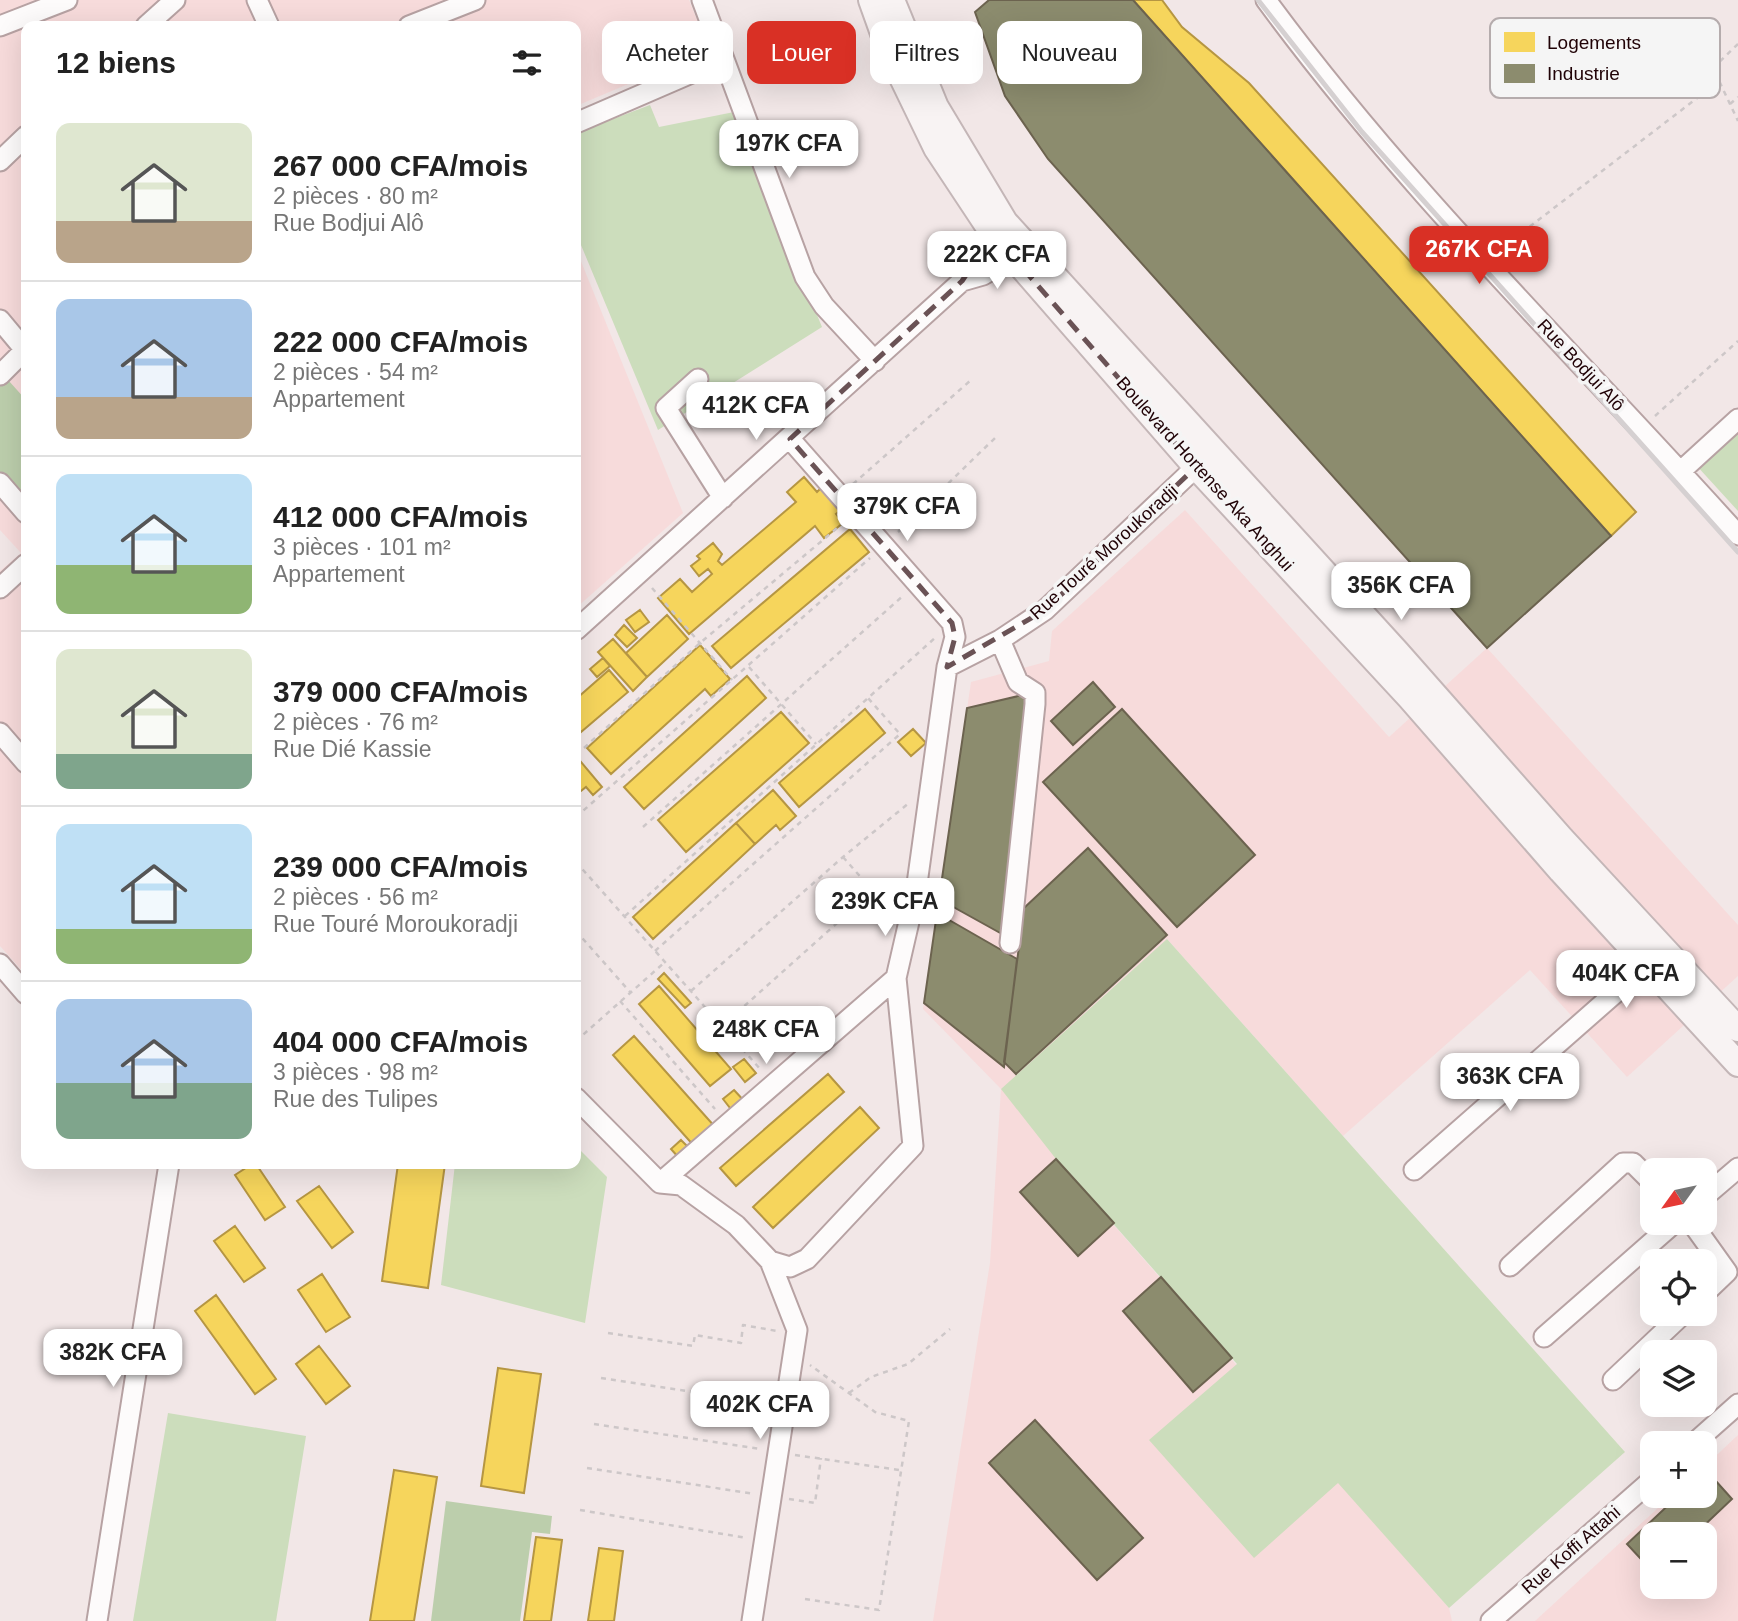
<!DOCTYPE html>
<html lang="fr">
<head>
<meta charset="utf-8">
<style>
	:root { --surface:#fff; --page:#f6f6f6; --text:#222; --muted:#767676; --line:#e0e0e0; --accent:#d93025 }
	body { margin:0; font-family:Arial,sans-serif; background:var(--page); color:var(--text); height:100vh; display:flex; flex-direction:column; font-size:26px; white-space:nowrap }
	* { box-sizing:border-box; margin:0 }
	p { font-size:23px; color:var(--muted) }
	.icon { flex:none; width:38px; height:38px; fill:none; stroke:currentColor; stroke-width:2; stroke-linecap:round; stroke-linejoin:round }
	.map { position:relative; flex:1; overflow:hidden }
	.side { position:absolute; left:21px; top:21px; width:560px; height:1148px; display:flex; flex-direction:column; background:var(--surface); border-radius:14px; box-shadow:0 7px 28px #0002 }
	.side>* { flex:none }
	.top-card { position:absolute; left:602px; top:21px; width:665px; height:63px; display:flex; gap:14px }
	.needle { width:46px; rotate:237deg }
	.tools { position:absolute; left:1640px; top:1158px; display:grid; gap:14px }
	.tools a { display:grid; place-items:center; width:77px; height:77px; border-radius:14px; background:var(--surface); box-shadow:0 7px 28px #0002; font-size:35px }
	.price { position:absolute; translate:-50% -60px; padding:0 16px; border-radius:14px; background:#fff; color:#222; font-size:23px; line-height:46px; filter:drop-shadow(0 2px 4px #0008) }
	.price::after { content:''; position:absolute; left:50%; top:42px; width:21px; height:16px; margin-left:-10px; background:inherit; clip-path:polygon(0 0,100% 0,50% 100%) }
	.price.active { background:var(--accent); color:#fff }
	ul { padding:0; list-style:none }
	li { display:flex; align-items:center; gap:21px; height:175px; padding:0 35px }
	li+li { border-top:2px solid var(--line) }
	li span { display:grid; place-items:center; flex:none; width:196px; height:140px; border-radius:14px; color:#555 }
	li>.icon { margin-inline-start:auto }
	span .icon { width:84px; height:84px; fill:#fffc; stroke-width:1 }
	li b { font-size:30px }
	h2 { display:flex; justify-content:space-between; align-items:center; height:84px; padding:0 35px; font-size:30px }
	.pill { padding:0 24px; border-radius:14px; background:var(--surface); box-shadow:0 7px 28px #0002; font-size:24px; line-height:63px }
	.pill.active { background:var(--accent); color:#fff }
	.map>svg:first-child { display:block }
</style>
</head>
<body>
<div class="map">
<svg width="1738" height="1621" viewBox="0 0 1738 1621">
	<rect width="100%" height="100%" fill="#f2e7e7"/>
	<path fill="#f7dbdb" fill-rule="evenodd" d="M0 0H689L709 50 576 106V26H26V975L0 946V571L21 553 0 530Z
		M576 249 683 513 576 608Z
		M1185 510 1389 737 1487 648 1738 925V976L1627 1077 1530 970 1343 1136 1167 939 1056 1159 1449 1608 1452 1621H933L990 1263 1001 1089 923 1009 971 682 1049 661 1052 631Z
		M1738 1435V1621H1535L1671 1496H1704L1705 1466ZM1652 1535H1704V1587H1652Z"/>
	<path fill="#ccddbc" d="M650 105 659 127 734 112 822 327 658 430 576 233V133Z
		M1738 427V511L1696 465Z
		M1167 939 1625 1452 1449 1608 1338 1483 1254 1558 1149 1440 1237 1364 1056 1159 1001 1089Z
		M576 1146 607 1177 585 1323 441 1285 455 1164H576Z
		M168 1413 306 1436 276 1621H133Z"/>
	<path fill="#bcceac" d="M0 371 26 400V528L0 500Z
		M446 1501 552 1516 550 1534 532 1532 520 1621H431Z"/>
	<path fill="#f6d55c" stroke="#b69642" stroke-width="2" d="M1133 0H1162L1182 27 1249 83 1636 512 1611 536Z
		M804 477 817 492 824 485 844 508 836 514 843 523 824 538 815 526 689 634 658 598 680 579 692 592 712 574 708 569 699 576 691 566 700 559 697 556 713 543 722 554 718 561 722 565 796 502 787 492Z
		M850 529 869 552 731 668 712 646Z
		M640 610 649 622 635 632 626 620Z
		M667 615 688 639 647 677 626 653Z
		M624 625 637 638 627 647 615 635Z
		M613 639 647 677 633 691 598 652Z
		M700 645 730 679 711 696 705 689 611 774 587 748Z
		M603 658 610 666 597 677 590 669Z
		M609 670 628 692 581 732 576 726V699Z
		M747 676 766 698 644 809 624 787Z
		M865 709 885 733 799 807 779 783Z
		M781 712 809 743 686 852 658 820Z
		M913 729 926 743 911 756 898 742Z
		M576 756 602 787 593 795 586 787 576 795Z
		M773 790 796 816 780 830 776 825 755 844 736 823Z
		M736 823 755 844 653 939 633 917Z
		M664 973 691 1003 685 1008 658 979Z
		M659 986 731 1069 710 1086 639 1004Z
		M634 1036 716 1128 695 1147 613 1055Z
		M744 1059 756 1073 745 1082 733 1067Z
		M828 1074 844 1092 736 1186 720 1168Z
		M734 1090 746 1103 734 1113 723 1099Z
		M860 1107 879 1128 773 1228 753 1207Z
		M681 1140 690 1149 679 1158 671 1149Z
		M252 1164H256L285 1207 265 1220 235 1175Z
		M398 1164H445L428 1288 382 1281Z
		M319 1186 353 1232 332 1248 297 1201Z
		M235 1226 265 1268 244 1282 214 1241Z
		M322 1274 350 1317 326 1332 298 1290Z
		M216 1295 276 1379 255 1394 195 1311Z
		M319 1346 350 1386 326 1404 296 1364Z
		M498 1368 541 1374 524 1493 481 1486Z
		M394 1470 437 1477 414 1621H370Z
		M536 1537 562 1540 551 1621H524Z
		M599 1548 623 1551 614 1621H588Z"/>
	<path fill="#8c8c6e" stroke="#6c634f" stroke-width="2" d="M989 0H1133L1611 536 1487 648 1048 159 1005 96 975 12Z
		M1093 682 1115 707 1073 745 1051 721Z
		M1027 694 1002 934 939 899 967 708Z
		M1122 709 1255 855 1177 927 1043 782Z
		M1088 848 1167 935 1016 1074 1004 1062 1024 908Z
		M937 913 1017 959 1004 1067 924 1003Z
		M1056 1159 1114 1223 1078 1256 1020 1192Z
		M1161 1277 1232 1358 1193 1392 1123 1311Z
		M1035 1420 1143 1538 1097 1580 989 1463Z
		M1706 1470 1732 1499 1694 1535H1652V1571L1627 1544 1678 1496H1704Z"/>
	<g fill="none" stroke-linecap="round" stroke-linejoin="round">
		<defs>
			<path id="minor" d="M257 0 269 26
				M702 0 805 277 824 306 875 361
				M1266 0C1407 192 1579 358 1738 535
				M0 26 67 0
				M146 26 175 0
				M409 26 475 0
				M576 123 724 59
				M0 161 26 136
				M962 281 983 275 1023 251
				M0 320 25 350
				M0 375 26 349
				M698 379 666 408 723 498
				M790 439 952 623 955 637 947 667
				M1681 471 1738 419
				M0 483 26 513
				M0 588 26 564
				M576 630 962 281 970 262 1002 225
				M1000 640 1018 682 1035 693V704L1010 943
				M0 733 26 763
				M0 964 26 994
				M576 1098 660 1183 681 1185 736 1225 770 1261 790 1267 807 1259 913 1146 896 978 916 891 947 667 1000 640 1045 610 1196 467
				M1414 1170 1647 965
				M660 1183 896 978
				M1704 1197 1738 1168
				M1692 1223 1727 1272 1704 1294
				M1510 1266 1623 1163H1633L1652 1182
				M1544 1337 1674 1223
				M1613 1380 1683 1314
				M1693 1444 1738 1404
				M97 1621 169 1164
				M752 1621 797 1330 770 1261
				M1491 1621 1652 1480"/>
			<path id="major" d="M871 0 890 53 936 148 993 234 1196 467 1410 698 1561 871 1738 1064
				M892 0 936 107 1005 222 1397 652 1562 839 1738 1029"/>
		</defs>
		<use href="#minor" stroke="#b7a2a3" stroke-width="23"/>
		<use href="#major" stroke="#c4b6b7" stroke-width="28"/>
		<path stroke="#cdc7c8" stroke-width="2.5" stroke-dasharray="5 5" stroke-linecap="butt" d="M1738 44 1713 68 1738 121
			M1730 104 1738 97
			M1498 251 1718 82
			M1655 416 1738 341
			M853 484 971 380
			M898 532 995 438
			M652 588 732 680
			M749 667 816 744
			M576 742 577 740
			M584 748 700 643 842 524
			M576 817 870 558
			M643 827 904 595
			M843 857 873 891
			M576 862 761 1070
			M625 916 936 637
			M576 931 630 992
			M655 951 900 734 868 698
			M691 991 843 857 909 803
			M620 1001 715 1109
			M722 1026 873 891H899
			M576 1041 665 962
			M608 1333 693 1346 695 1335 741 1343 743 1325 777 1331
			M601 1378 767 1403
			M849 1393 871 1377 908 1364 950 1329
			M594 1424 761 1449
			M795 1455 899 1470
			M587 1468 755 1494
			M789 1499 815 1503 821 1458
			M580 1510 747 1538
			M805 1599 879 1610 909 1421 875 1412 810 1365"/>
		<use href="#minor" stroke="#fdfbfb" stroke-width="19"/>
		<use href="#major" stroke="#f8f3f3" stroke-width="24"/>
		<path stroke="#d5d0d1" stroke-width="5" d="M1258 0 1362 132 1738 552"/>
	</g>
	<path fill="none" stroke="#6a5255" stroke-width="5" stroke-dasharray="14 9" stroke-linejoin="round" d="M993 234 1196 467 1045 610 947 667 955 637 952 623 790 439 962 281Z"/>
	<g text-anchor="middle" stroke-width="7" stroke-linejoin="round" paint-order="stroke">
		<g font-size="18" fill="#200206" stroke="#f5f5f5">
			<text transform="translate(1581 365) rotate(47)" y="6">Rue Bodjui Alô</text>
			<text transform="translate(1205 474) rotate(48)" y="6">Boulevard Hortense Aka Anghui</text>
			<text transform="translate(1104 552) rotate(-42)" y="6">Rue Touré Moroukoradji</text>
			<text transform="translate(1571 1550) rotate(-41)" y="6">Rue Koffi Attahi</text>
		</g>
	</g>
	<rect x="1490" y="18" width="230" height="80" rx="10" fill="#f5f5f5" stroke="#b5acad" stroke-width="2"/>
	<rect x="1504" y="32" width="31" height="20" fill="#f6d55c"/>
	<rect x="1504" y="64" width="31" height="19" fill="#8c8c6e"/>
	<g font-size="19" fill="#200206">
		<text x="1547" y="49">Logements</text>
		<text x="1547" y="80">Industrie</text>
	</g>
</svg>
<div class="tools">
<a><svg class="needle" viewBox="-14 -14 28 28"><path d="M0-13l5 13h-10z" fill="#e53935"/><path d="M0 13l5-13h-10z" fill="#767676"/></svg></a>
<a><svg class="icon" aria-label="locate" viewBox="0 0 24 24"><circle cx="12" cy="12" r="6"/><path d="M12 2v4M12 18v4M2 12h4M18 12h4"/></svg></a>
<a><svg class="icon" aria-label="layers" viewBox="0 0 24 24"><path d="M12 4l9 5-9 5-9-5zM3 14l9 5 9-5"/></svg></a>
<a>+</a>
<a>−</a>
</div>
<b class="price" style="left:789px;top:180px">197K CFA</b>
<b class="price active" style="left:1479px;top:286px">267K CFA</b>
<b class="price" style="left:997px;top:291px">222K CFA</b>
<b class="price" style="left:756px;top:442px">412K CFA</b>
<b class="price" style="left:907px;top:543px">379K CFA</b>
<b class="price" style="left:1401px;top:622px">356K CFA</b>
<b class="price" style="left:885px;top:938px">239K CFA</b>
<b class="price" style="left:1626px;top:1010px">404K CFA</b>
<b class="price" style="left:766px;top:1066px">248K CFA</b>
<b class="price" style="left:1510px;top:1113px">363K CFA</b>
<b class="price" style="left:113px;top:1389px">382K CFA</b>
<b class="price" style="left:760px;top:1441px">402K CFA</b>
<div class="top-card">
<a class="pill">Acheter</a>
<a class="pill active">Louer</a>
<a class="pill">Filtres</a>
<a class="pill">Nouveau</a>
</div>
<section class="side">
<h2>12 biens<svg class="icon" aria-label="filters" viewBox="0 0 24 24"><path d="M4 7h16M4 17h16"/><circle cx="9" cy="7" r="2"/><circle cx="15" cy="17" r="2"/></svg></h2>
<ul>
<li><span style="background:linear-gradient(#dfe7d0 70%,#b9a48a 0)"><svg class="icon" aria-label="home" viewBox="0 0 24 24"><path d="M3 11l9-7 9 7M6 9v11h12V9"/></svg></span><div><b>267 000 CFA/mois</b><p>2 pièces · 80 m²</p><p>Rue Bodjui Alô</p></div></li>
<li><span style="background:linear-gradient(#a9c7e8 70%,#b9a48a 0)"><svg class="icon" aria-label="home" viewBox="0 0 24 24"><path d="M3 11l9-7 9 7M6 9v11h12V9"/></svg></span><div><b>222 000 CFA/mois</b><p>2 pièces · 54 m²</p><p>Appartement</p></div></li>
<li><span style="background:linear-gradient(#bfe0f5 65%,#8fb573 0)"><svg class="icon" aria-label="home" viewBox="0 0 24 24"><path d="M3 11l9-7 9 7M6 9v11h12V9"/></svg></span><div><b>412 000 CFA/mois</b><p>3 pièces · 101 m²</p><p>Appartement</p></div></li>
<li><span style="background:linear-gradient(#dfe7d0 75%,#7fa58c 0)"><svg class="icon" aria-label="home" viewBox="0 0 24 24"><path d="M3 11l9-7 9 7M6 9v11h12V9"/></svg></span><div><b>379 000 CFA/mois</b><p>2 pièces · 76 m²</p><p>Rue Dié Kassie</p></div></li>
<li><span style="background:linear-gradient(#bfe0f5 75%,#8fb573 0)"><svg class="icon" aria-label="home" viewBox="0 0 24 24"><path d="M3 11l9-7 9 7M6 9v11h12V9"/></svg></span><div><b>239 000 CFA/mois</b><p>2 pièces · 56 m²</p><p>Rue Touré Moroukoradji</p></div></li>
<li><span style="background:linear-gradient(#a9c7e8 60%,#7fa58c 0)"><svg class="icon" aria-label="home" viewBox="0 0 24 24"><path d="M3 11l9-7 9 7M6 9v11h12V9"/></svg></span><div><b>404 000 CFA/mois</b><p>3 pièces · 98 m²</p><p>Rue des Tulipes</p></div></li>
</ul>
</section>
</div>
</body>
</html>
